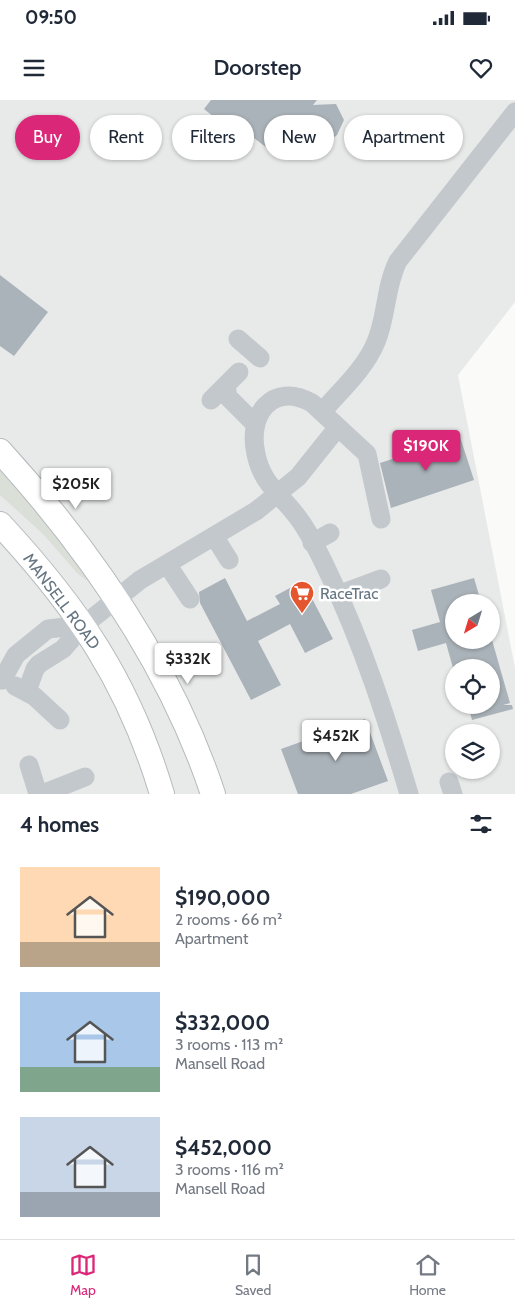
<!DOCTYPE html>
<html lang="en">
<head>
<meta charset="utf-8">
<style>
	:root { --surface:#fff; --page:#f2f2f3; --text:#1f2937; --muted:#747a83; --line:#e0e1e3; --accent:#db2777 }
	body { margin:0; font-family:Cabin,sans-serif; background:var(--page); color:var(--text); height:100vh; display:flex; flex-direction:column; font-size:19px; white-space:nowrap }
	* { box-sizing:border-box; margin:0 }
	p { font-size:16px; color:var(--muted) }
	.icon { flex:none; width:28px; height:28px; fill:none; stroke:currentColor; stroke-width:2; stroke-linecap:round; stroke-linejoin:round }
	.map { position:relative; height:694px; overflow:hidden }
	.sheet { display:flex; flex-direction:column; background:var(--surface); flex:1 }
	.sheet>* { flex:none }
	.hud { position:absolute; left:15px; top:15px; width:485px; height:45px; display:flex; gap:10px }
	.needle { width:32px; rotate:218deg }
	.tools { position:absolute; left:445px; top:494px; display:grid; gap:10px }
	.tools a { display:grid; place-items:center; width:55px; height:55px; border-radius:50%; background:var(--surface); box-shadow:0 1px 4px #0004; font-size:25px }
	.price { position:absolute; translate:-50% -42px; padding:0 11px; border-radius:5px; background:#fff; color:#222; font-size:16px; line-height:32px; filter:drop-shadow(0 1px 2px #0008) }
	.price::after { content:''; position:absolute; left:50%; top:30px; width:15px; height:11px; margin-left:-8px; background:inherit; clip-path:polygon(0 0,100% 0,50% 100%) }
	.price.selected { background:var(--accent); color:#fff }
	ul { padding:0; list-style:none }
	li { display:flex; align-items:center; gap:15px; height:125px; padding:0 20px }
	li span { display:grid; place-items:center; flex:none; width:140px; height:100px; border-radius:0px; color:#555 }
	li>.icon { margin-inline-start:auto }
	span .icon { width:60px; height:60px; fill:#fffc; stroke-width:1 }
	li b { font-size:21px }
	h2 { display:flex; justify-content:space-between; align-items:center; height:60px; padding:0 20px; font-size:21px }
	.pill { padding:0 18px; border-radius:22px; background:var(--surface); box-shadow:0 1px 4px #0004; font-size:18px; line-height:45px }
	.pill.selected { background:var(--accent); color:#fff }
	.status { display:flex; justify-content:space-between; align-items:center; height:35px; padding:0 25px; background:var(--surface); direction:ltr }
	.status svg { height:14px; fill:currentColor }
	header { display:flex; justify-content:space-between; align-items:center; height:65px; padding:0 20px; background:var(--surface); font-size:22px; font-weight:600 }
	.tabs { display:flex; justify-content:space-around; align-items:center; height:70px; border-top:1px solid var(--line); background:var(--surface); font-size:14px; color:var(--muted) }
	.tabs a { display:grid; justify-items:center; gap:2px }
	.tabs .selected { color:var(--accent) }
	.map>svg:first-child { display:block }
</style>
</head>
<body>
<div class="status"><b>09:50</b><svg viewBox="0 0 49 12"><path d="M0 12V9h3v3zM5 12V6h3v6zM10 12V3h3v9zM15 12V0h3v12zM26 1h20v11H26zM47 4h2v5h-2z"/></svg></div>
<header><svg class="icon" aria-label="menu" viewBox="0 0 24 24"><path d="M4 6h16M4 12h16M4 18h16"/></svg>Doorstep<svg class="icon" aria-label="heart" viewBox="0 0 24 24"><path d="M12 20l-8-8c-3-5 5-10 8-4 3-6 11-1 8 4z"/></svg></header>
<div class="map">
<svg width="515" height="694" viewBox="0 0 515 694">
	<rect width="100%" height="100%" fill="#fafaf8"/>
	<path fill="#e8e9e9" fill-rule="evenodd" d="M0 0H515V202L458 275 515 568V694H0ZM454 502H491V540H454ZM454 568H491V605H454ZM454 632H491V670H454Z"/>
	<path fill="#dadfd7" d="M0 365 89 476 86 480 78 474 43 434 0 395Z"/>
	<path fill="#aab3b9" d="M211 0H317L313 5 336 4 344 20 337 35 323 46 307 41 301 29 289 20 267 48 240 27 234 33 204 9Z
		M0 175 48 212 14 256 0 246Z
		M460 337 474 380 391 408 380 363Z
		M225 478 247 521 280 504 275 496 303 481 333 539 305 553 290 524 258 541 281 585 251 600 200 503 199 492Z
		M474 478 481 502H454V540H492L510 603 503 605H512L513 609 472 620 468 605H491V568H453L446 543 418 551 412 530 440 522 431 490Z
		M365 619 388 681 351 694H298L281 649Z"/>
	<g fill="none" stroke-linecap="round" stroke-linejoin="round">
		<defs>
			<path id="major" d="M0 351C91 451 170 564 213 694
				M0 424C78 508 129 583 162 694"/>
		</defs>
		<use href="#major" stroke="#b5babe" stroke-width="26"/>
		<path stroke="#c3c8cc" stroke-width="19" d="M238 239 260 258
			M226 286 228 297 255 324
			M211 300 239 272
			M322 312C340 291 365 269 376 242 387 216 385 187 398 161L515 12
			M381 419 367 354 312 303C272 281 247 315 256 354 262 385 282 395 299 419 311 435 321 457 330 476 363 545 387 620 409 694
			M214 436 229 460
			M312 443 330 433
			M167 464 190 499
			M338 495 381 479
			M2 580 16 555 48 529 84 525
			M15 586 34 596 60 620
			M27 591 35 569 39 564 63 549 84 525 140 480 256 411 298 377 338 327
			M29 665 38 694
			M449 682 453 694
			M42 694 85 677"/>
		<use href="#major" stroke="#fff" stroke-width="24"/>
	</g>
	<defs>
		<symbol id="supermarket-pin" viewBox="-11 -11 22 30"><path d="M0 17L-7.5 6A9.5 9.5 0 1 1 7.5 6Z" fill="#e4572e" stroke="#fff"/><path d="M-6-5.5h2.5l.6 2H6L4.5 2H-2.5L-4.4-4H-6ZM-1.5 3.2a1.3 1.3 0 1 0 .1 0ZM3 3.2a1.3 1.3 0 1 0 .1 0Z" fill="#fff"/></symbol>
	</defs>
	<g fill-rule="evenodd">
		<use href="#supermarket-pin" x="288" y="479" width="28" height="38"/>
	</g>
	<g text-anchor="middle" stroke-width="5" stroke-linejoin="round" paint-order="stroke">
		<g font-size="16" fill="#657683" stroke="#fff" text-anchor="start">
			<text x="320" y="499">RaceTrac</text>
		</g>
		<g font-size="16" fill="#657683" stroke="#fff">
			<text transform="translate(62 501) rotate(53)" y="6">MANSELL ROAD</text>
		</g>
	</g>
</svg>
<div class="tools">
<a><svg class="needle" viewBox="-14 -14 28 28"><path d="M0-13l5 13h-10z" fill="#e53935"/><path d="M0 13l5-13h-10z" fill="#747a83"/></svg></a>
<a><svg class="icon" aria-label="locate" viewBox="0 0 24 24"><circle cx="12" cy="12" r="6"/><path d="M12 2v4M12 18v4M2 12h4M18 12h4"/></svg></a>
<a><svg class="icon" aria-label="layers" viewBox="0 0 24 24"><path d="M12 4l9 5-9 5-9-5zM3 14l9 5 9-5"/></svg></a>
</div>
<b class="price selected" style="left:426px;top:372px">$190K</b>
<b class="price" style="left:76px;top:410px">$205K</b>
<b class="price" style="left:188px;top:585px">$332K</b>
<b class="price" style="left:336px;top:662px">$452K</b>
<div class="hud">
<a class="pill selected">Buy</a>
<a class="pill">Rent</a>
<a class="pill">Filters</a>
<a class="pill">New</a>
<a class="pill">Apartment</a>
</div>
</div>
<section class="sheet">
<h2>4 homes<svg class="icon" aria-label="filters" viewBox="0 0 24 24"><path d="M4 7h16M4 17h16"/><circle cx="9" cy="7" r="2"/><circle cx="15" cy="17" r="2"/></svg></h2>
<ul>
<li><span style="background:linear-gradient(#ffd9b3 75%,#b9a48a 0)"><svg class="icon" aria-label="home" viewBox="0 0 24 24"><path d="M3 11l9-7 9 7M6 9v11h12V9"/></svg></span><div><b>$190,000</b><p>2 rooms · 66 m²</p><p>Apartment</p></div></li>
<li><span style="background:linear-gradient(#a9c7e8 75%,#7fa58c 0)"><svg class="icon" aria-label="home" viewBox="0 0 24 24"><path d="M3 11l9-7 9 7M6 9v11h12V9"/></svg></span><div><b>$332,000</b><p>3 rooms · 113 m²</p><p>Mansell Road</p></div></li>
<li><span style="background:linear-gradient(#c9d6e8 75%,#9aa5b1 0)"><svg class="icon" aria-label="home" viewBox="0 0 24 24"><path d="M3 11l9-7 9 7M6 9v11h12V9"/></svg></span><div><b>$452,000</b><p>3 rooms · 116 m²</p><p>Mansell Road</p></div></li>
</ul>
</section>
<nav class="tabs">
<a class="selected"><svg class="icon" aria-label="map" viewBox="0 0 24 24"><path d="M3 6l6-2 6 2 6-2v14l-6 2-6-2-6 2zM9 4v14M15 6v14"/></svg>Map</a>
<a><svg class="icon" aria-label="saved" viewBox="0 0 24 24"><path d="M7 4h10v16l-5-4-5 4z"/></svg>Saved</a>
<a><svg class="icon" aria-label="home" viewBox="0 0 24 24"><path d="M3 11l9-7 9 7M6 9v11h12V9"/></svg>Home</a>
</nav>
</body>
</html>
